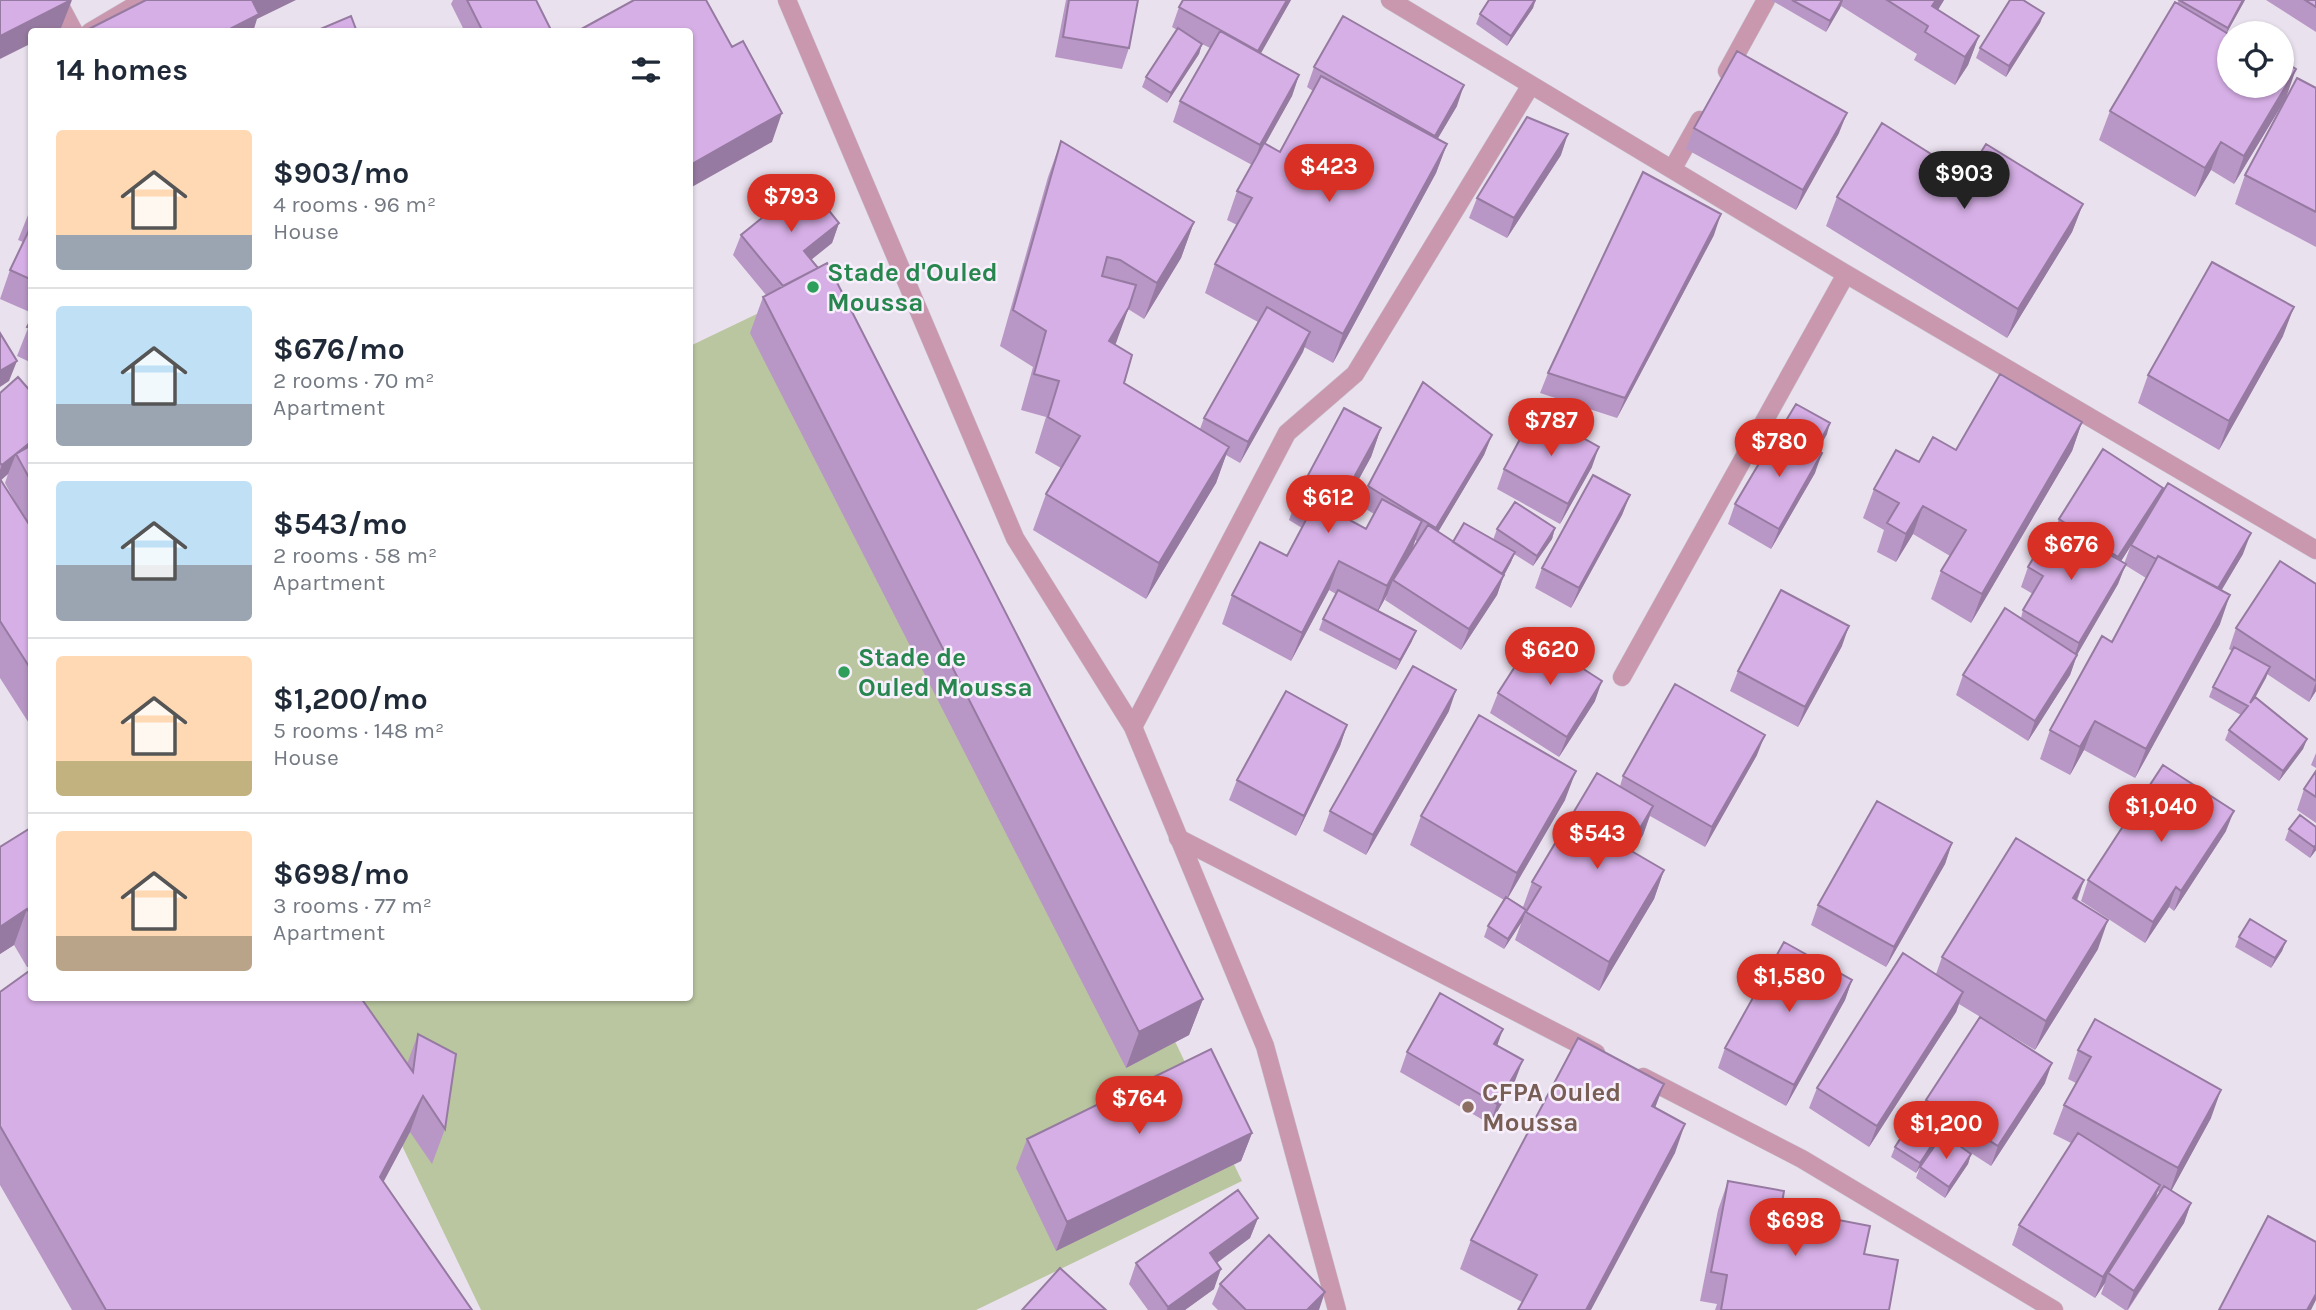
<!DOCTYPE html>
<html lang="en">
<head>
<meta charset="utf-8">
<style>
	:root { --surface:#fff; --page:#f2f2f3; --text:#1f2937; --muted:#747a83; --line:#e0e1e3; --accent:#d93025 }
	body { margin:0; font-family:Karla,sans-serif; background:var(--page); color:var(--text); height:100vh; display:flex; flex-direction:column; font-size:26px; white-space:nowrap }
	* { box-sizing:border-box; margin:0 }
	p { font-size:23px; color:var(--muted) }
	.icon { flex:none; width:38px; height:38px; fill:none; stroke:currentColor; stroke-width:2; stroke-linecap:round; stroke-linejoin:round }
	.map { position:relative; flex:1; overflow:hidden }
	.drawer { position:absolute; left:28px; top:28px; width:665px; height:973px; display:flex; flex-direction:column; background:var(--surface); border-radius:7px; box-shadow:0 2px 5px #0004 }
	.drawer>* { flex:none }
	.tools { position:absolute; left:2217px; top:21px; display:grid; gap:14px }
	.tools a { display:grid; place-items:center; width:77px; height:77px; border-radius:50%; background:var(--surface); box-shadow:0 2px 5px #0004; font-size:35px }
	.price { position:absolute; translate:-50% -60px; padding:0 16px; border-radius:24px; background:var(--accent); color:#fff; font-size:23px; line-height:46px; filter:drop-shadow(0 2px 4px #0008) }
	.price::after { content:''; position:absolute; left:50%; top:42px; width:21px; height:16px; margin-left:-10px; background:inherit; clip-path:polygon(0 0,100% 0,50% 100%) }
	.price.current { background:#222; color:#fff }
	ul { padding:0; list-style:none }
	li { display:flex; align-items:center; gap:21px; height:175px; padding:0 28px }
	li+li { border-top:2px solid var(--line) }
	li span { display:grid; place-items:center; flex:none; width:196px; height:140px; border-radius:7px; color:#555 }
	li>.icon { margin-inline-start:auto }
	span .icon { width:84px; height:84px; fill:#fffc; stroke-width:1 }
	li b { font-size:30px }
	h2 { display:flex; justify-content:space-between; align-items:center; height:84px; padding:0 28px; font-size:30px }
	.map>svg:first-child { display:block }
</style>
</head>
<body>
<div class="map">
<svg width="2316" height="1310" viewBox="0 0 2316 1310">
	<rect width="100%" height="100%" fill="#eae1ee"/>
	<path fill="#bac6a0" d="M813 287 1242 1181 976 1310H481L331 998H690V346Z"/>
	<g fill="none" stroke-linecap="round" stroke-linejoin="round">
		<defs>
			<path id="service" d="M57 0 74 32
				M90 32 144 0"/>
			<path id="minor" d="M1390 0 1846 274 2316 550
				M1727 71 1766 0
				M1673 168 1700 120
				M1622 677 1846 274
				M1133 727 1287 433 1355 374 1531 85
				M1178 838 1596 1053
				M1643 1077 1802 1159 2054 1310"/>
			<path id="tertiary" d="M787 0 1015 538 1133 727 1265 1046 1337 1310"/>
		</defs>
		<use href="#service" stroke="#c7bfcb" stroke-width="19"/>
		<use href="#minor" stroke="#c7bfcb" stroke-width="19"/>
		<use href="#tertiary" stroke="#c7bfcb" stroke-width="19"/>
		<use href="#service" stroke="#c998af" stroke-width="18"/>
		<use href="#minor" stroke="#c998af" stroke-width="18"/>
		<use href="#tertiary" stroke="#c998af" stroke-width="18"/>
	</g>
	<path fill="#b896c6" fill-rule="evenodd" d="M453 0H536L552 32H465L451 4Z
		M1066 0H1138L1129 48 1122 69 1055 57Z
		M1291 0 1260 54 1299 75 1292 96 1265 143 1280 152 1313 91 1307 87 1314 67 1457 106 1437 139 1447 144 1436 173 1333 363 1304 347 1240 463 1226 455 1216 483 1146 599 1033 530 1046 494 1061 468 1035 453 1046 417 1021 410 1033 367 1000 346 1048 177 1061 141 1194 222 1181 258 1144 319 1128 309 1115 345 1124 383 1200 429 1204 418 1258 322 1205 293 1215 264 1237 225 1227 220 1237 191 1252 165 1173 122 1180 101 1210 48 1202 44 1199 54 1167 103 1142 87 1146 77 1177 30 1172 27 1179 7Z
		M1489 0H1536L1533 8 1507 46 1476 24 1480 14Z
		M1771 0H1944L1938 10 1979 36 1968 65 1955 85 1914 60 1917 54 1841 6 1826 32Z
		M2179 0H2245L2226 33 2286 98 2234 184 2211 170 2195 197 2099 140 2110 111Z
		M2266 0H2316V32Z
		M2044 13 2040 23 2006 77 1976 58 1980 48Z
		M2316 88V247L2235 204 2245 175Z
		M1694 128 1839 133 1796 210 1686 149Z
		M1561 155 1507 238 1469 218 1477 198Z
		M1837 197 2083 204 2072 232 2007 338 1826 226Z
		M32 205V313L0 299 10 270 23 242 18 240Z
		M839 223 832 243 811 260 1203 999 1189 1035 1126 1068 750 333 763 297 766 295 733 255 741 235Z
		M1714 235 1617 418 1540 393 1548 373Z
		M32 318V363L17 356Z
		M2283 336 2219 450 2138 403 2148 375Z
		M0 393H32V728L0 678ZM8 474 5 483 22 515 1 480Z
		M2082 422 2072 451 1971 623 1931 599 1941 571 1950 556 1913 534 1896 562 1877 552 1884 530 1863 518 1874 489 1919 462Z
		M1381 428 1371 457 1339 515 1366 529 1374 514 1361 506 1368 486 1492 435 1484 455 1438 532 1453 542 1493 540 1497 529 1555 528 1552 539 1533 566 1514 554 1511 562 1504 575 1497 595 1461 650 1385 600 1387 595 1378 611 1412 641 1396 670 1319 630 1323 619 1336 594 1329 590 1291 661 1222 624 1232 595 1287 556 1302 528 1289 520 1299 492ZM1415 540 1418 542 1408 556 1412 550Z
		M1781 429 1827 434 1818 450 1815 473 1771 549 1728 524 1735 504Z
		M1592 467 1560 524 1497 489 1504 469Z
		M1630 495 1622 515 1571 608 1535 588 1542 568Z
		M2158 500 2243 554 2221 590 2220 624 2135 778 2084 750 2070 775 2040 759 2050 730 2112 642 2146 578 2125 565 2118 584 2077 655 2070 675 2028 741 1956 695 1963 675 2021 618 2023 610 2033 594 2021 587 2028 567 2057 524 2059 519ZM2131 545 2124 564 2121 561Z
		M2316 584V691L2309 702 2267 674 2255 698 2307 739 2303 749 2279 781 2225 740 2229 730 2241 715 2209 697 2213 687 2232 651 2229 649 2236 628Z
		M1842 646 1798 727 1730 691 1738 671Z
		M1498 693 1595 701 1559 757 1490 713Z
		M1449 711 1366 855 1323 831 1330 811Z
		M1347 725 1340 746 1296 836 1229 800 1237 780Z
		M2316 753V768L2311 765Z
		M1757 755 1705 847 1650 816 1643 835 1633 852 1664 870 1654 899 1599 991 1515 940 1525 913 1523 920 1504 949 1484 937 1488 926 1504 900 1410 845 1421 816 1565 800 1508 898 1523 907 1532 882 1620 786 1623 776Z
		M2316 771V823L2297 810 2304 789Z
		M2300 815 2316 850 2310 858 2285 840 2289 829Z
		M32 827V964L27 967 14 945 0 954V847Z
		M2226 831 2174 911 2169 907 2145 943 2081 901 2088 880Z
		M1952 843 1945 864 1886 967 1811 925 1818 905Z
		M2084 880 2077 901 2098 949 2035 1050 1959 1004 1956 1012 1869 1147 1809 1108 1817 1088 1936 974 1942 957Z
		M2239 937 2286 941 2282 951 2271 968 2235 947Z
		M1852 980 1845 1000 1786 1106 1718 1068 1725 1048Z
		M0 992 407 1064 418 1034 445 1129 432 1164 410 1132 383 1182 472 1310H72L0 1185Z
		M1497 1046 1515 1081 1490 1124 1400 1072 1407 1052Z
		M2078 1050 2211 1118 2171 1191 2191 1203 2184 1223 2128 1310H2125L2101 1294 2105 1283 2095 1298 2012 1245 2019 1225 2071 1143 2053 1134 2064 1105 2076 1083 2068 1079ZM2158 1191 2160 1193 2154 1203Z
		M2045 1083 1991 1166 1971 1153V1154L1968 1164 1945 1198 1916 1178 1920 1167 1942 1135 1940 1134 1939 1138 1916 1173 1891 1157 1895 1147 1921 1114 1926 1100Z
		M1664 1084 1655 1108 1675 1153 1522 1302 1460 1269 1471 1240Z
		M1252 1133 1241 1161 1056 1251 1016 1168 1027 1139Z
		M1728 1181 1864 1254 1889 1310H1715L1717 1304 1700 1301 1718 1210Z
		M1258 1218 1250 1238 1217 1263 1214 1289 1185 1310H1148L1129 1284 1136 1263Z
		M1220 1284 1319 1310H1218L1212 1304Z"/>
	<path fill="#967aa1" d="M72 0 61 28 55 32H32V43L0 59V36Z
		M251 0H296L257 19 253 32H224Z
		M1287 0H1291L1251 71 1258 51Z
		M1535 0 1533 8 1507 46 1511 36Z
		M1843 0 1840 8 1826 32 1830 21Z
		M1936 0H1944L1928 26 1932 6Z
		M2243 0H2245L2224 38 2228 28Z
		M2044 13 2040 23 2006 77 2009 66Z
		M1979 36 1968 65 1955 85 1965 57Z
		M1202 44 1199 54 1167 103 1171 93Z
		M2296 69 2286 98 2234 184 2244 156Z
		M1299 75 1292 96 1253 166 1260 145Z
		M1464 85 1457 106 1427 157 1435 136Z
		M782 113 772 142 690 188V165Z
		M1847 113 1839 133 1796 210 1803 190Z
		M1568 134 1561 155 1507 238 1514 218Z
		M2221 142 2211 170 2195 197 2205 168Z
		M1447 144 1436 173 1333 363 1343 334Z
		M2083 204 2072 232 2007 338 2018 309Z
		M1721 214 1714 235 1617 418 1625 398Z
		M1194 222 1181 258 1144 319 1157 283Z
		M839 223 832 243 797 271 804 251Z
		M1129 307 1116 343 1096 377 1109 341Z
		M2294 307 2283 336 2219 450 2229 421Z
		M1310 332 1303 352 1240 463 1248 442Z
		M17 361 9 381 0 387V371Z
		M2082 422 2072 451 1971 623 1982 594Z
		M1830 423 1827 434 1809 466 1813 455Z
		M1381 428 1371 457 1325 541 1335 512Z
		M1492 435 1484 455 1428 549 1436 528Z
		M32 441V455L16 454Z
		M1229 447 1216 483 1146 599 1159 563Z
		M1599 447 1592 467 1560 524 1568 504Z
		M1822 453 1815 473 1771 549 1779 529Z
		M16 454 8 474 0 481V470L2 465Z
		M2163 488 2155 508 2111 577 2118 557Z
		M1630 495 1622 515 1571 608 1579 588Z
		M1923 506 1913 534 1896 562 1906 534Z
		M1422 521 1412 550 1395 581 1393 580 1387 595 1376 615 1387 586Z
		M1555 528 1552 539 1533 566 1537 556Z
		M2251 533 2243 554 2207 615 2214 594Z
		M1515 552 1511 562 1501 581 1504 575 1497 595 1461 650 1469 629Z
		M1339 561 1329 590 1291 661 1302 633Z
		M2126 564 2118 584 2074 660 2077 655 2070 675 2028 741 2035 721 2072 662 2079 643Z
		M2230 595 2220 624 2135 778 2146 749Z
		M1849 626 1842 646 1798 727 1805 707Z
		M1416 631 1412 641 1396 670 1400 660Z
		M2270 667 2266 678 2246 714 2250 703Z
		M1602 681 1595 701 1559 757 1567 737Z
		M2316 682V691L2309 702Z
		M1456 690 1449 711 1366 855 1373 835Z
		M2095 721 2084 750 2070 775 2080 747Z
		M1347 725 1340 746 1296 836 1304 816Z
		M1765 735 1757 755 1705 847 1712 827Z
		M2307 739 2303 749 2279 781 2283 771Z
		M1576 771 1565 800 1506 901 1517 873Z
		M1653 806 1643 835 1617 877 1628 849Z
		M2234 811 2226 831 2174 911 2181 891Z
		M1952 843 1945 864 1886 967 1894 947Z
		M2316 845V850L2310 858 2314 847Z
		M1664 870 1654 899 1599 991 1609 962Z
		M2084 880 2073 909V898Z
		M2176 887 2169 907 2145 943 2153 922Z
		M27 909 14 945 0 954V927Z
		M1526 910 1523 920 1504 949 1508 939Z
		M2108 920 2098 949 2035 1050 2046 1021Z
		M2286 941 2282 951 2271 968 2275 958Z
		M32 954V964L27 967Z
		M1852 980 1845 1000 1786 1106 1794 1085Z
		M1963 992 1956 1012 1869 1147 1877 1126Z
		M1203 999 1189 1035 1126 1068 1139 1032Z
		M1503 1029 1496 1049 1494 1044Z
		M1523 1060 1515 1081 1490 1124 1497 1104Z
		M2052 1063 2045 1083 1991 1166 1998 1146Z
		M1664 1084 1653 1113 1652 1106Z
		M2221 1090 2211 1118 2168 1197 2178 1168Z
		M423 1096 410 1132 367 1213 380 1177Z
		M1685 1124 1675 1153 1591 1310H1586Z
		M1943 1128 1939 1138 1916 1173 1920 1163Z
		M1252 1133 1241 1161 1056 1251 1067 1222Z
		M1971 1154 1968 1164 1945 1198 1949 1187Z
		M2160 1185 2153 1205 2108 1273 2105 1283 2095 1298 2103 1277Z
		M2191 1203 2184 1223 2127 1310 2134 1291Z
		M1258 1218 1250 1238 1203 1273 1210 1253Z
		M1221 1269 1214 1289 1185 1310H1167L1168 1307Z
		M1325 1292 1319 1310H1307Z
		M2316 1294V1300L2311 1310H2307Z"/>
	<path fill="#d6afe6" stroke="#967aa1" stroke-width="2" d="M0 0H71L0 36Z
		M146 0H252L259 14 224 32H83Z
		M467 0H536L552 32H483Z
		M634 0H706L732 47 743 41 782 113 690 165V32H576Z
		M1069 0H1138L1129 48 1063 37Z
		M1183 0H1287L1258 51 1179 7Z
		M1489 0H1535L1511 36 1480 14Z
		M1792 0H1842L1830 21Z
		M1887 0H1936L1932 6 1979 36 1965 57 1925 32 1928 26Z
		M2010 0H2023L2044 13 2009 66 1980 48Z
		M2179 0H2243L2228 28Z
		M2305 0H2316V7Z
		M2175 2 2230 35V86H2282V60L2296 69 2244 156 2221 142 2205 168 2110 111Z
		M351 16 357 32H319L318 30Z
		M1343 16 1464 85 1435 136 1314 67Z
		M1178 28 1202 44 1171 93 1146 77Z
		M1220 31 1299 75 1260 145 1180 101Z
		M1737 51 1847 113 1803 190 1694 128Z
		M1321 76 1447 144 1343 334 1215 264 1252 198 1237 191 1264 143 1280 152Z
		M2297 78 2316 88V212L2245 175Z
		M1527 117 1568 134 1514 218 1477 198Z
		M1882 123 1966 176 1986 144 2083 204 2018 309 1837 197Z
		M1061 141 1194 222 1157 283 1120 260 1107 257 1102 276 1136 285 1129 307 1109 341 1132 355 1124 383 1229 447 1159 563 1046 494 1080 436 1048 417 1059 381 1034 374 1046 331 1013 310Z
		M1643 172 1721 214 1625 398 1548 373Z
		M806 182 839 223 804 251 818 268 783 286 741 235Z
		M32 224V280L10 270Z
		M2212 262 2294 307 2229 421 2148 375Z
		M827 263 1203 999 1139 1032 763 297Z
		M1267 307 1310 332 1248 442 1204 418Z
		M32 318V329L27 327Z
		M0 333 17 361 0 371Z
		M2000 374 2082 422 1982 594 1941 571 1966 530 1923 506 1906 534 1887 523 1899 503 1874 489 1896 450 1919 462 1933 437 1956 450Z
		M18 377 32 393V441L2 465 0 463V393Z
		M1423 382 1492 435 1436 528 1368 486Z
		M1796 404 1830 423 1816 449 1781 429Z
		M1344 408 1381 428 1335 512 1366 529 1382 499 1422 521 1387 586 1339 561 1302 633 1232 595 1260 542 1287 556 1316 501 1299 492Z
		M1535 411 1599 447 1568 504 1504 469Z
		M1780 428 1822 453 1779 529 1735 504Z
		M32 445V483L16 454Z
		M2103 449 2163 488 2118 557 2059 519Z
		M1593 475 1630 495 1579 588 1542 568Z
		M0 479 32 529V671L0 621Z
		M2168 483 2251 533 2218 588 2158 556 2156 559 2131 545Z
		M1515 502 1555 528 1537 556 1497 529Z
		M1464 523 1515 552 1502 574 1453 542Z
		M2054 523 2126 564 2079 643 2023 610 2043 576 2028 567Z
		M1428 525 1504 575 1469 629 1393 580Z
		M2158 556 2230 595 2146 749 2095 721 2080 747 2050 730 2102 636 2112 642Z
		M2280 561 2316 584V681L2236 628Z
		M1338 590 1416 631 1400 660 1323 619Z
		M1781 590 1849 626 1805 707 1738 671Z
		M2005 608 2077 655 2035 721 1963 675Z
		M1534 637 1602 681 1567 737 1498 693Z
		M2234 647 2270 667 2250 703 2255 697 2307 739 2283 771 2229 730 2248 706 2213 687Z
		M1413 666 1456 690 1373 835 1330 811Z
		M1675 684 1765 735 1712 827 1623 776Z
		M1286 691 1347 725 1304 816 1237 780Z
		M1479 715 1576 771 1517 873 1421 816Z
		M2163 765 2234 811 2181 891 2176 887 2153 922 2088 880Z
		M2316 771V797L2304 789Z
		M1597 773 1653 806 1628 849 1664 870 1609 962 1526 912 1541 887 1532 882Z
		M1877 801 1952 843 1894 947 1818 905Z
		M2300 815 2316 827V845L2314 847 2289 829Z
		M32 827V917L27 909 0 927V847Z
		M2016 838 2084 880 2073 898 2108 920 2046 1021 1942 957Z
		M1506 897 1526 910 1508 939 1488 926Z
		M2250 919 2286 941 2275 958 2239 937Z
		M1784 942 1852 980 1794 1085 1725 1048Z
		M1903 953 1963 992 1877 1126 1817 1088Z
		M32 969V998H361L413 1072 418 1034 456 1054 445 1129 423 1096 380 1177 472 1310H106L0 1126V992Z
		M1440 993 1503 1029 1494 1044 1523 1060 1497 1104 1407 1052Z
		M1980 1017 2052 1063 1998 1146 1926 1100Z
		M2095 1019 2221 1090 2178 1168 2064 1105 2091 1057 2078 1050Z
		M1578 1038 1664 1084 1652 1106 1685 1124 1586 1310H1518L1537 1275 1471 1240Z
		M1211 1049 1252 1133 1067 1222 1027 1139Z
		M1918 1111 1943 1128 1920 1163 1895 1147Z
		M2078 1133 2160 1185 2103 1277 2019 1225Z
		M1943 1134 1971 1154 1949 1187 1920 1167Z
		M1728 1181 1784 1191 1781 1209 1870 1226 1864 1254 1898 1260 1889 1310H1721L1727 1275 1711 1272Z
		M2164 1186 2191 1203 2134 1291 2108 1273Z
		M1238 1190 1258 1218 1210 1253 1221 1269 1168 1307 1136 1263Z
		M2268 1216 2316 1242V1294L2307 1310H2219Z
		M1269 1235 1325 1292 1307 1310H1246L1220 1284Z
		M1060 1268 1106 1310H1022Z"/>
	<g fill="#2e9e5b" stroke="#f7effb" stroke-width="2.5">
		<circle cx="813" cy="287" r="7"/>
		<circle cx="844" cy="672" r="7"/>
	</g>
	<circle fill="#8d6e63" stroke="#f7effb" stroke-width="2.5" cx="1468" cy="1107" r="7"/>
	<g text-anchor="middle" stroke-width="5" stroke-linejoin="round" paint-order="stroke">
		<g font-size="26" font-weight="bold" fill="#27864d" stroke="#f7effb" text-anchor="start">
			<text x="827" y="281">Stade d'Ouled<tspan x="827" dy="30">Moussa</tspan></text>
			<text x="858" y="666">Stade de<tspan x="858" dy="30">Ouled Moussa</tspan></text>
		</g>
		<g font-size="26" font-weight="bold" fill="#785e54" stroke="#f7effb" text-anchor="start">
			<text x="1482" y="1101">CFPA Ouled<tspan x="1482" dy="30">Moussa</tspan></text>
		</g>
	</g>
</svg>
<div class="tools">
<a><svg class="icon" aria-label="locate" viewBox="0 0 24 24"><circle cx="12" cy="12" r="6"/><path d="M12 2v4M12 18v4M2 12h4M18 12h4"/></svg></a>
</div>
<b class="price" style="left:1329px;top:204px">$423</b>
<b class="price current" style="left:1964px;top:211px">$903</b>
<b class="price" style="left:791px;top:234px">$793</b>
<b class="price" style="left:1551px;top:458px">$787</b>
<b class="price" style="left:1779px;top:479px">$780</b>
<b class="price" style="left:1328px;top:535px">$612</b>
<b class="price" style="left:2071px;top:582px">$676</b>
<b class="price" style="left:1550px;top:687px">$620</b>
<b class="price" style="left:2161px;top:844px">$1,040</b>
<b class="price" style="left:1597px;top:871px">$543</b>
<b class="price" style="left:1789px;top:1014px">$1,580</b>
<b class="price" style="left:1139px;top:1136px">$764</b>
<b class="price" style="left:1946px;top:1161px">$1,200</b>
<b class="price" style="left:1795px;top:1258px">$698</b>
<section class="drawer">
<h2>14 homes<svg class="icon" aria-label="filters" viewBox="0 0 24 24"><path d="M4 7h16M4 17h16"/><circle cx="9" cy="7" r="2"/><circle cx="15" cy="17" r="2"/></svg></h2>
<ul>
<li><span style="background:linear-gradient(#ffd9b3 75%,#9aa5b1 0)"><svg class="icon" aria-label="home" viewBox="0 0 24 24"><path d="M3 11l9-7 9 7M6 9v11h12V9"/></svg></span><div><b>$903/mo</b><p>4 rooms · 96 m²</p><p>House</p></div></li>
<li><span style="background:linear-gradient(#bfe0f5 70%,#9aa5b1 0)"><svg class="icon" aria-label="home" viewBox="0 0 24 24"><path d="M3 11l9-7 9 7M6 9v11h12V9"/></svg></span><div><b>$676/mo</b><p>2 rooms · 70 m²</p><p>Apartment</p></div></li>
<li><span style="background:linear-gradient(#bfe0f5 60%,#9aa5b1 0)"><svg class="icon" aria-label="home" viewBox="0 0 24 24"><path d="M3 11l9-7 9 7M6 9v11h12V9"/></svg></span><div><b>$543/mo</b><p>2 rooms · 58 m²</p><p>Apartment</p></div></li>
<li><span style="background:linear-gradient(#ffd9b3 75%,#c2b280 0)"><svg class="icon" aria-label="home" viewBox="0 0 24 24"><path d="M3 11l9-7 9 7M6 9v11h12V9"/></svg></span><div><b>$1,200/mo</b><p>5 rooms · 148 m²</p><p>House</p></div></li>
<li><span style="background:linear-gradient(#ffd9b3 75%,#b9a48a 0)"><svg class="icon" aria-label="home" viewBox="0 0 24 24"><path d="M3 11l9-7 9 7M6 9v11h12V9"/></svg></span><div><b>$698/mo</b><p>3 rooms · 77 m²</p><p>Apartment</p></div></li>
</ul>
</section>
</div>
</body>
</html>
